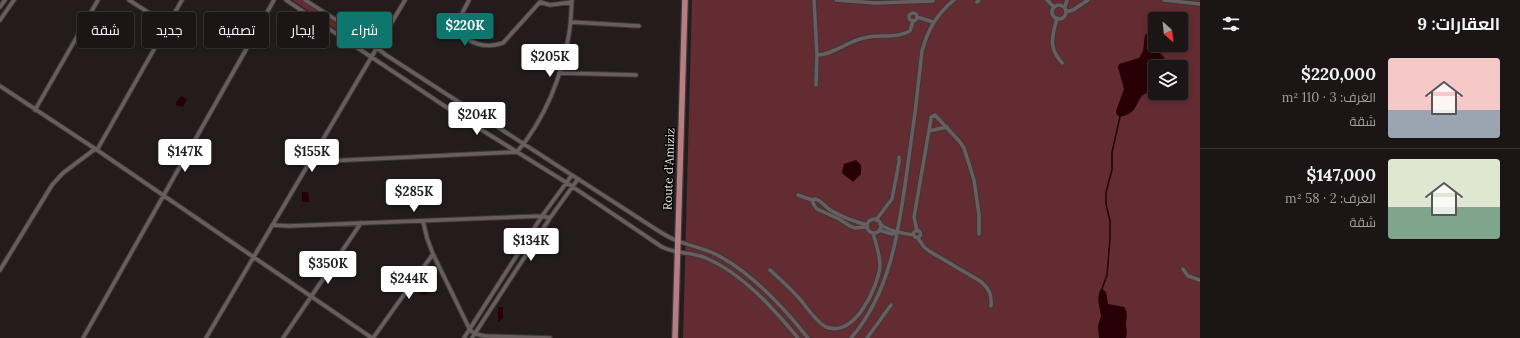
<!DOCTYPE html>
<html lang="ar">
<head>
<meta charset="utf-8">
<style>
	:root { --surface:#1b1515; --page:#241e1e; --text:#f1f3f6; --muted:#a09fa0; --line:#393434; --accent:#0f766e }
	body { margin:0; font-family:Lora,Cairo,serif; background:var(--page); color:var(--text); direction:rtl; height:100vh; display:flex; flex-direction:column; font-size:15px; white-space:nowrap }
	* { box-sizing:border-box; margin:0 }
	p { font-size:13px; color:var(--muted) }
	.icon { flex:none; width:22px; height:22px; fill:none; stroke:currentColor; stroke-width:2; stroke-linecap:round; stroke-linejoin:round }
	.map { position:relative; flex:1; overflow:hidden; direction:ltr }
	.panel { display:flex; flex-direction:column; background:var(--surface); width:320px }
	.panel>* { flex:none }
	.top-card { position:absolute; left:12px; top:12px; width:380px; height:36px; direction:rtl; display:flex; gap:8px }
	.needle { width:26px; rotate:153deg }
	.tools { position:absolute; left:1148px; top:12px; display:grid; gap:8px }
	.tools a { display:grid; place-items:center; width:40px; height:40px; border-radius:4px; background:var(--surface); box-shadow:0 2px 6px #0003,0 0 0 1px var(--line); font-size:20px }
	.price { position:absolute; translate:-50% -34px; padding:0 9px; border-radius:4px; background:#fff; color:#222; font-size:13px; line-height:26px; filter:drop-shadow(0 1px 2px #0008) }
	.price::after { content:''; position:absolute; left:50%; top:24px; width:12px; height:9px; margin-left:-6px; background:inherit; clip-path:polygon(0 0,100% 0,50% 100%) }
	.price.current { background:var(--accent); color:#fff }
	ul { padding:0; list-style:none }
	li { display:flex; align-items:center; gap:12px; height:100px; padding:0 20px }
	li+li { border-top:1px solid var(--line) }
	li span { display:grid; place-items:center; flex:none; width:112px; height:80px; border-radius:4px; color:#555 }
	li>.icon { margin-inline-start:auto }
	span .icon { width:48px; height:48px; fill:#fffc; stroke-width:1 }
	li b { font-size:17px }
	h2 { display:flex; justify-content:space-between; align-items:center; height:48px; padding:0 20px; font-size:17px }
	.chip { padding:0 14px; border-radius:4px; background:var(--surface); box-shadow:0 2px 6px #0003,0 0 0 1px var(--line); font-size:14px; line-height:36px }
	.chip.current { background:var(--accent); color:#fff }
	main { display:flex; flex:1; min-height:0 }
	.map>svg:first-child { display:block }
</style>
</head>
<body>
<main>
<section class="panel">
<h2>العقارات: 9<svg class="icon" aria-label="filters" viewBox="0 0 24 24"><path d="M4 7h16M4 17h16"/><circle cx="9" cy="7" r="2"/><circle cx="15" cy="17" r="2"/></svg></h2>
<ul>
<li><span style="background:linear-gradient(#f6c9c9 65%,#9aa5b1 0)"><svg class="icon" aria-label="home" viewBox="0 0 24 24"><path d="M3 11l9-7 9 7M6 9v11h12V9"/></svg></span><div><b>$220,000</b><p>الغرف: 3 · 110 m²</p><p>شقة</p></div></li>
<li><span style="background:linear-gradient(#dfe7d0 60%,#7fa58c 0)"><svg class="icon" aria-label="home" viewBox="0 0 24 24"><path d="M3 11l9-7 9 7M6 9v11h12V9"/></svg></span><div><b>$147,000</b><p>الغرف: 2 · 58 m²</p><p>شقة</p></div></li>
</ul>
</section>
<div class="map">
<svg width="1200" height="338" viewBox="0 0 1200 338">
	<rect width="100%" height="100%" fill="#241c1c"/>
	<path fill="#632b32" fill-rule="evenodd" d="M292 0H301L367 44 364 48Z
		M692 0H1200V338H683ZM1155 19H1181V45H1155ZM1155 67H1181V93H1155Z"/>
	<path fill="#270005" d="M218 16 227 21 226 24 229 26 228 29 215 21Z
		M1148 33H1151C1152 37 1151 42 1154 45 1159 53 1166 56 1167 67H1155V93C1133 89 1144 113 1120 117L1117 115 1116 111 1124 89 1118 67 1119 64 1139 58 1143 51 1145 35Z
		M181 96 187 99 183 107 181 106 180 107 175 104Z
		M856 160 861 165V174L853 182 842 173 844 164Z
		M302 192H308L309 202H302Z
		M421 281 429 289 425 295 415 290 416 286Z
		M1102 289 1106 292 1108 304 1124 307C1129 314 1126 317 1126 324 1126 330 1128 332 1126 338H1099L1098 326 1101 316 1098 299 1100 290Z
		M498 307H503V318L498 322Z"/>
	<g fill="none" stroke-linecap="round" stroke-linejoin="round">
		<path stroke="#270005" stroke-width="1.5" d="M1102 289 1107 275 1110 239V221L1106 204V192L1112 170V152L1120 117"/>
		<defs>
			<path id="street" d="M129 0 168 25
				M286 0 464 119 567 183 662 247C676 254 692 252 706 258 743 274 773 308 798 338
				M305 0 358 34 386 55 654 228C662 233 669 238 678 241 693 247 708 249 721 257 755 276 784 308 808 338
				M469 0C467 5 462 12 461 17 460 20 460 24 461 27 466 46 487 48 503 43L540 2 550 5 572 2
				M814 0 817 55 816 85
				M836 0 875 3 933 1
				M1047 0 1054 7
				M1164 0 1200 4
				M977 2 979 0
				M1052 12a7 7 0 1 1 14 0a7 7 0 1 1-14 0Z
				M0 7 5 0
				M1065 7 1067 0
				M1066 12 1073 10 1088 0
				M909 17a4 4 0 1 1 8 0a4 4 0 1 1-8 0Z
				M917 17 933 22
				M1057 18C1052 38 1048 46 1062 63
				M0 20 14 0
				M571 22 639 26
				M817 55C833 55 848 41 864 38 879 34 896 39 910 31L913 21
				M559 73 636 75
				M0 86 97 150 372 338
				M35 110 98 0
				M464 119 470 109
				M929 131 947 127
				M97 150 182 0
				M311 159 328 161 517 152C545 119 562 76 569 34 571 23 571 11 572 0
				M798 195 812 200
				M867 226a7 7 0 1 1 14 0a7 7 0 1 1-14 0Z
				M876 220 892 199 899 162V157
				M423 221 427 238 433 254 470 330 475 334 485 336 550 338
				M880 224C887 230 904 234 914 235
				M272 225 289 226 542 216 550 218
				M867 227 855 228 850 226 839 219 817 209 814 205 812 200 815 199C822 200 825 208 832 211 842 217 856 222 867 225
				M879 230 892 234 899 232
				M913.5 234a3.5 3.5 0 1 1 7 0a3.5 3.5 0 1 1-7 0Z
				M917 231 914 217 931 119V117L935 115 960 142 964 148 974 180 979 215V234
				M918 238 924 247 929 251 980 281C989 288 992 295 991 306
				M1183 269 1188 276 1200 280
				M0 270 52 185 63 173 95 149
				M770 270C780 279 790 288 799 298 807 307 815 321 826 327 855 338 878 287 880 266 880 254 876 244 873 233
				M83 338 274 0
				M206 338 405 0
				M283 338 361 223
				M373 338 433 254
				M464 338 542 216 572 175
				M472 338 550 218 578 179
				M851 338C891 292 899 229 907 171 913 131 918 91 922 51 928 29 937 14 954 0
				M867 338 891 305"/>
			<path id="primary" d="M675 338 685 0"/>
		</defs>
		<use href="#street" stroke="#3e3838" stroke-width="5.5"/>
		<use href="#primary" stroke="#3e3838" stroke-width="8"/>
		<use href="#street" stroke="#685e5f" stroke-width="3.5"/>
		<use href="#primary" stroke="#b77d82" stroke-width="5.5"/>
	</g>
	<g text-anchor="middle" stroke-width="3" stroke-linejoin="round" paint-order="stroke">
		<g font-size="12" fill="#ede7e7" stroke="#0b0708">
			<text transform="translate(669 169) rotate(-88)" y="4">Route d'Amiziz</text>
		</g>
	</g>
</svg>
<div class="tools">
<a><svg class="needle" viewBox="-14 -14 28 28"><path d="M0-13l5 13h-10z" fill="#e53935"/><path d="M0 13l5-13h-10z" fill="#a09fa0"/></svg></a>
<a><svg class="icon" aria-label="layers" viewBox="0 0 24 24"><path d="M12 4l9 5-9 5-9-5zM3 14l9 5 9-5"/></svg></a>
</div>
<b class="price current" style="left:465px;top:47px">$220K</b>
<b class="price" style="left:550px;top:78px">$205K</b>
<b class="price" style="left:477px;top:136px">$204K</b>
<b class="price" style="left:185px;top:173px">$147K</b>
<b class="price" style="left:312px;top:173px">$155K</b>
<b class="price" style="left:414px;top:213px">$285K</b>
<b class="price" style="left:531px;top:262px">$134K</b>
<b class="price" style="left:328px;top:285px">$350K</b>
<b class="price" style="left:409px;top:300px">$244K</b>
<div class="top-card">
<a class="chip current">شراء</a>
<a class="chip">إيجار</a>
<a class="chip">تصفية</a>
<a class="chip">جديد</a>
<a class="chip">شقة</a>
</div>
</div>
</main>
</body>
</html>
